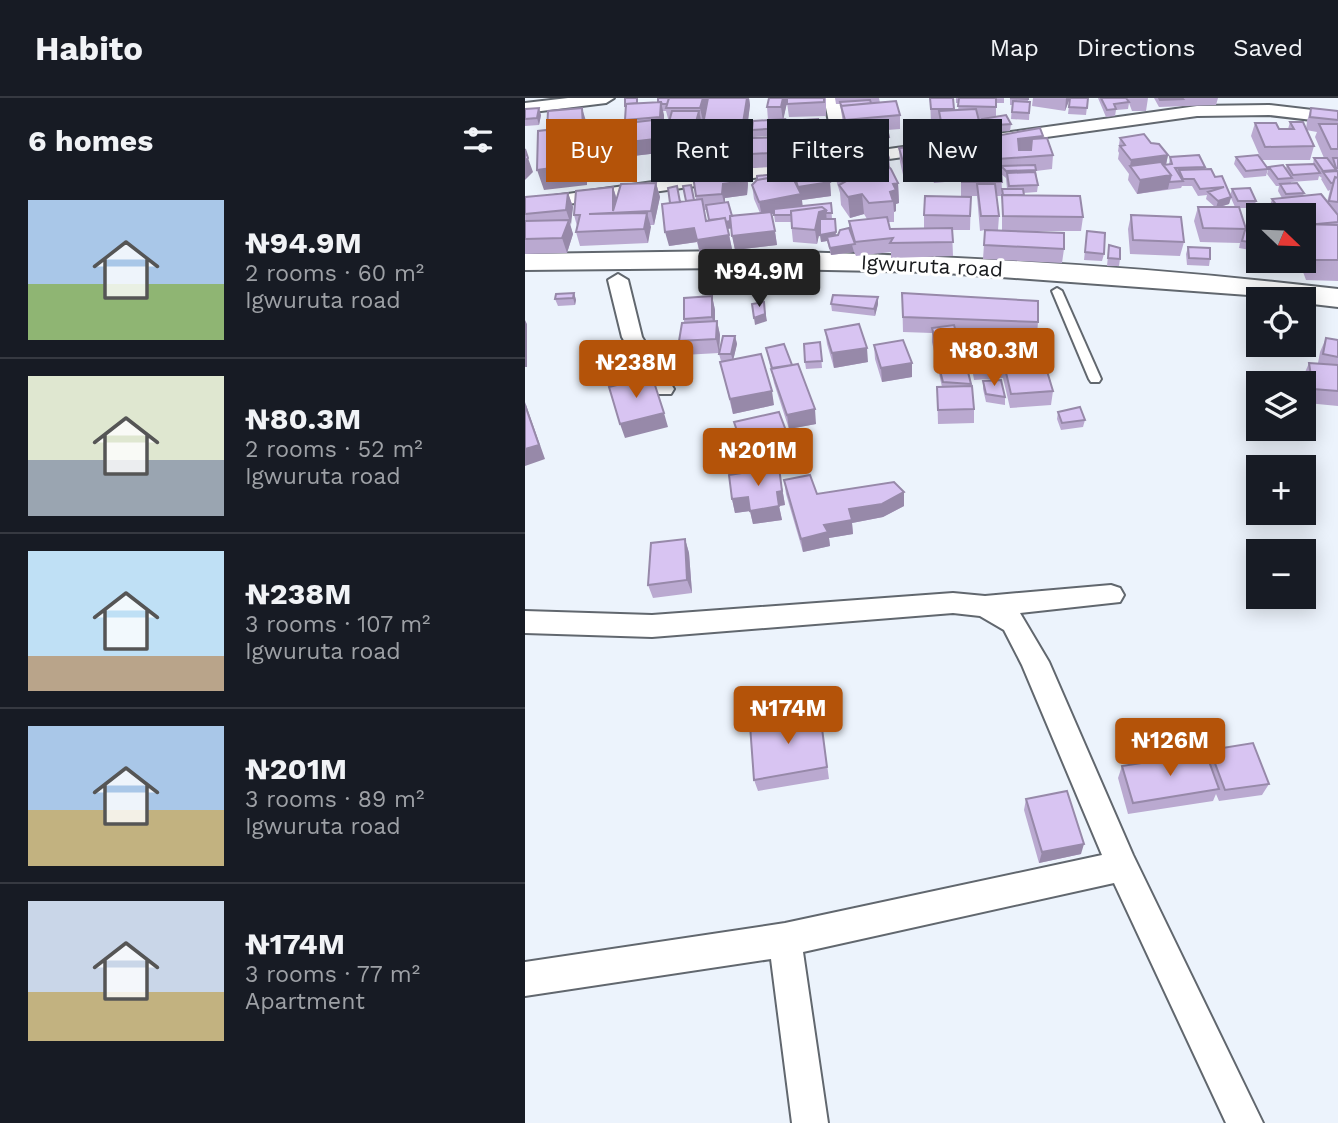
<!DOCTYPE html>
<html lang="en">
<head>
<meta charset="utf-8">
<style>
	:root { --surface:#171b24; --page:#20242c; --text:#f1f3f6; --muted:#9ea1a6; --line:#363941; --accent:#b45309 }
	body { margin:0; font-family:"Work Sans",sans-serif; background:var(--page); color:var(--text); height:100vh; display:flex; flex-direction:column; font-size:26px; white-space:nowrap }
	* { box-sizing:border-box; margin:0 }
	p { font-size:23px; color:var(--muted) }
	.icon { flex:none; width:38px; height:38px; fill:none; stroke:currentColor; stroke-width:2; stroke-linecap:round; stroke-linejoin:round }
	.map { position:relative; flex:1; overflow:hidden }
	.drawer { display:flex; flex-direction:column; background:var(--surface); width:525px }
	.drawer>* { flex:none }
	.top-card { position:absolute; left:21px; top:21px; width:665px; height:63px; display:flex; gap:14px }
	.needle { width:46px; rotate:113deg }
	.controls { position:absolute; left:721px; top:105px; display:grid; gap:14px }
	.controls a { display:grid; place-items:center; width:70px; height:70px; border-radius:0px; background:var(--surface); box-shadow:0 4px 18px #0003; font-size:35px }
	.price { position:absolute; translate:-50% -60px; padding:0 16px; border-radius:7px; background:var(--accent); color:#fff; font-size:23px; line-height:46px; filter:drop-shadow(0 2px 4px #0008) }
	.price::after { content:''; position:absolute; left:50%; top:42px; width:21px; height:16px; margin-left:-10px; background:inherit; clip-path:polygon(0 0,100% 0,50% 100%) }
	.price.on { background:#222; color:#fff }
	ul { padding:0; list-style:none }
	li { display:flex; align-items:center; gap:21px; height:175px; padding:0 28px }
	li+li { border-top:2px solid var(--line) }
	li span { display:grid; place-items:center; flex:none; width:196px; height:140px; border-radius:0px; color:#555 }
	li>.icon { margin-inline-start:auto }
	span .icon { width:84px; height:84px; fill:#fffc; stroke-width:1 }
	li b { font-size:30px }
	h2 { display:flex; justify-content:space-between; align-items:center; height:84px; padding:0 28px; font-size:30px }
	.tag { padding:0 24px; border-radius:0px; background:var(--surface); box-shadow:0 4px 18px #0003; font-size:24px; line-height:63px }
	.tag.on { background:var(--accent); color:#fff }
	header { display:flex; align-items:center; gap:42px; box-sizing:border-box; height:98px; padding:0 35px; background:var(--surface); border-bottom:2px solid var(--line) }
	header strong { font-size:33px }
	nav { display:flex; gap:38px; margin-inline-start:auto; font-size:24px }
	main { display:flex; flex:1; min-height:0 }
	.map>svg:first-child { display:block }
</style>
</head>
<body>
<header>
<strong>Habito</strong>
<nav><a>Map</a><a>Directions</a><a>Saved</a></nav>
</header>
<main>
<section class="drawer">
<h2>6 homes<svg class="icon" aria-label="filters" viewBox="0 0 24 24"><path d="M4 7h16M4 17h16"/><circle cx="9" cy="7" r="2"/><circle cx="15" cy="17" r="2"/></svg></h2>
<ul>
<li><span style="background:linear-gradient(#a9c7e8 60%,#8fb573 0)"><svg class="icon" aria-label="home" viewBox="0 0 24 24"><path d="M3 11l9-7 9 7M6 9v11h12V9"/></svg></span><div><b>₦94.9M</b><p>2 rooms · 60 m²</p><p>Igwuruta road</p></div></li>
<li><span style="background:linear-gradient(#dfe7d0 60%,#9aa5b1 0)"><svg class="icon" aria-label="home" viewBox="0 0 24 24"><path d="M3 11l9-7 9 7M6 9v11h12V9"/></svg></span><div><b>₦80.3M</b><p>2 rooms · 52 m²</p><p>Igwuruta road</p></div></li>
<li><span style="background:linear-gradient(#bfe0f5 75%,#b9a48a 0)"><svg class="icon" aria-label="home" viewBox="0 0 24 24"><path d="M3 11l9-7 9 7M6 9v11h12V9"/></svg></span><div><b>₦238M</b><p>3 rooms · 107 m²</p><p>Igwuruta road</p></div></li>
<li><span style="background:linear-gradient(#a9c7e8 60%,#c2b280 0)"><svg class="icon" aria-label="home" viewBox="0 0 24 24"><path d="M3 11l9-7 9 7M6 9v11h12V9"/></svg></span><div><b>₦201M</b><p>3 rooms · 89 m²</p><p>Igwuruta road</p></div></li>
<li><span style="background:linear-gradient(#c9d6e8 65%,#c2b280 0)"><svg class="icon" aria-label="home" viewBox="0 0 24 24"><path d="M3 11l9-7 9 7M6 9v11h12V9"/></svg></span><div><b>₦174M</b><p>3 rooms · 77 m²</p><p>Apartment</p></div></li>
</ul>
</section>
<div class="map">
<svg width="813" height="1025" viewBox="0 0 813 1025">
	<rect width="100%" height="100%" fill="#ecf3fc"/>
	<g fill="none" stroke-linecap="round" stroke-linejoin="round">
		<defs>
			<path id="lane" d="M532 190 537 193 576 281 574 284H566L564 281 527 193Z"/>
			<path id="street" d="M43 0H89L81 5 0 15V5Z
				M299 0H315L328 56 672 8 744 7 813 15V25L744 17 672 18 0 112V102L311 58Z
				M93 176 103 182 117 239 149 291 146 296H130L97 239 83 182Z
				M586 487 595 490 599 497 595 504 495 515 524 564 608 757 738 1025H701L589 785 278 854 303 1025H267L246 861 0 898V864L260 825 577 757 497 567 479 532 455 518 428 515 127 539 0 535V513L127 517 428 495 460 498Z"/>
			<path id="secondary" d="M204 153C408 156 610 167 813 191V209L779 205V201L407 174 204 170 0 172V156Z"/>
		</defs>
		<use href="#lane" stroke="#61676e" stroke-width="4"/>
		<use href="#street" stroke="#61676e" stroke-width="4"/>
		<use href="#secondary" stroke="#61676e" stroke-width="4"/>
		<use href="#lane" fill="#fff" fill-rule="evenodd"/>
		<use href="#street" fill="#fff" fill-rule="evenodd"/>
		<use href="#secondary" fill="#fff" fill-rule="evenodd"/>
	</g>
	<path fill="#baa9d0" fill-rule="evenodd" d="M100 0H113V5L133 4V0H224L225 7 221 38H219L221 58 195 60V74L175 76 174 69 175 58 173 41 171 49H144L141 35 144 24 141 13H138L139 29 142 54 108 58 100 22 101 12Z
		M244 0H301V18L264 19 262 5 258 21H260V28L258 37 228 39 227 32 228 23 243 22 242 9Z
		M310 0H354L355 5 375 17V31L362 32 364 39V53H362L364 60 365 69 373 85 374 105 371 106V113L369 114V124H363L365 131 399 130V117L446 99 445 132H427L428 158 366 160V154L331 158 329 154 306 157 302 143 296 144 295 131 292 146 268 144 266 124H250L249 116H247L252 147 210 152 206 130 203 131 207 151 175 156 172 144 144 148 155 104 171 102 168 78 221 72 223 86 222 97 200 100V105L207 118 235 115 229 101 227 87 261 77 267 80 266 67 282 65 267 66 266 59 286 47 288 64 305 84 306 98 277 102V108L306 105 307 121 311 137 324 130V123L342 121 339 116 325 120 316 107 315 95 308 72 306 55 295 56 293 40 265 42 263 31 294 28 293 33 307 32 311 52 322 50 315 6H311ZM179 112H181L184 122 181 123Z
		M405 0H428L429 12H433L434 5H431V0H479V5H471V19L486 26 485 33 457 35V22H453L455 27 454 41 417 43 414 25H406Z
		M485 0H503V4H505L504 22 486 21 487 7H485Z
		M508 0H545L540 13 507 8Z
		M545 0H563L561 17 543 16Z
		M573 0H623L621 13H607L604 5 603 11 591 12 590 18 581 19Z
		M629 0H693L691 7 634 9Z
		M786 10 813 13V183L781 182 774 163H779V117H745L743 115 747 101 757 100 753 93 754 88H751L742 76 744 69 761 70 762 67 788 66 789 60H799L790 39 792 34 781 32 789 48 785 62H737L743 71 741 78 719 80 709 66 711 59 736 61 726 38 730 25 754 31H763L765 24 781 32 782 23ZM794 78 797 80 796 81 803 93 805 92 802 104 778 98 779 95 766 85V84L793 82Z
		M0 11 16 17 14 27 0 28Z
		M476 37 518 40 528 57 527 71 511 73 513 87 512 94 498 95 499 97 558 119 556 133H479L539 151 537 165 458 161 460 132 455 133 452 98H436V73H458L455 53V39L475 48ZM476 76 481 80 482 91H477ZM471 98H476L477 101V132H473L474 118Z
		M262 39 264 52V68L228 70 226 56Z
		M595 40 626 45 643 57 641 67 644 66 645 59 680 69V71L690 79 705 97 707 91 731 103 729 110H714L720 132 733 145 731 153 714 150 715 145 675 144 669 123 673 109H690L681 101 682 97 673 98 667 88H657L656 90 612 96 603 82 604 76 593 61 594 55 593 53ZM706 100 710 109H695L704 106Z
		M374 50 403 59 402 53 432 69 431 83 409 85 404 72V79L379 81 375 64Z
		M167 63 169 70 168 81H153L151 74Z
		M131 85 135 99 129 127H125L123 145 55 148 51 134 52 128 49 117 88 89 92 101Z
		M43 95 48 109 45 127 48 136 42 155 0 156V99Z
		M606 117 659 144 655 158 605 156 603 131Z
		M562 133 579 156 577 163 559 162Z
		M584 147 595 161 594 168H582Z
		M663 149 685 161 684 168 662 167 661 156Z
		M49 195 51 202 50 207 33 208 30 201Z
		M377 195 513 224 512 237 528 293 526 307 485 310 478 280 449 282 444 252V237L456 236H432L437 255V267L446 286 449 311V325L413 326 412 289H417L407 244V235L378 234Z
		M187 198 190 212V223H192L195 237 194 255 158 257 154 243 159 225V221Z
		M353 199V206L350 218 307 213 306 206Z
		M300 232 343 264 309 270 302 246Z
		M210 238 212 246 208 262 249 307 208 316 195 264 201 263H196L194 256Z
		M801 240 813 242V308L782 305 778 279 784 265H793L795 254Z
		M295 244 297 270 281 271 280 264Z
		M349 247 387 279 357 284 350 261Z
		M241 250 267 267 291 326 264 331 249 285Z
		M458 283 480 299V307L461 304 458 291Z
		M533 314 560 322 558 329 536 332 532 321Z
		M209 324 271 368 254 372 260 407 254 408 257 422 228 426 225 413 210 415 207 401 224 374 212 338Z
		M259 382 292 396 379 408 358 419 327 425 328 436 304 440 305 448 278 454 261 396Z
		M160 441 164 455 167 495 128 500 123 487Z
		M295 615 304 681 233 693 229 682Z
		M685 652 744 686 737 697 694 703 691 696 688 703 603 716 593 680 597 668 682 659Z
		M501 701 556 756 514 765 499 712Z"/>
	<path fill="#9789a9" d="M178 0H185L178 23 175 10Z
		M222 0H224L225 7 221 38 218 25Z
		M258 0H263L258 23 256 9Z
		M541 0H545L540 13Z
		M136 4 139 17V29L142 54 108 58 104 44 138 33 135 19Z
		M14 10 16 17 14 27 12 20Z
		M57 10 61 23 62 44H61L62 48V87L19 92 12 72Z
		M174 13 177 27 171 49 168 35Z
		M260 21V28L258 37 257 30Z
		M518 38 517 52 492 55 493 41Z
		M262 39 264 52V68L262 54Z
		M643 57 640 71 605 68 606 62Z
		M3 60 8 74 0 82V63Z
		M364 60 365 80 350 64Z
		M221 72 223 86 222 97 200 100V110L197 96 198 86Z
		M646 77 643 91 612 96 615 82Z
		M305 84 306 98 277 102 278 110 237 118 234 104 273 89Z
		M131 85 135 99 129 127 126 113Z
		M373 85 374 105 371 106V113L369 114 368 103 365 94 368 86Z
		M88 89 92 103 88 113Z
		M43 95 48 109 46 127 41 112Z
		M337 96 339 116 325 120 323 99Z
		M706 99 704 106 691 110 693 103Z
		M301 112 302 126 296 129 292 146 290 132 294 114Z
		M122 115 126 129 123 145 119 131Z
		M310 121 311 141 302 139V143L296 144 295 137Z
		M44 122 48 136 42 155 37 140Z
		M208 123 209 130 186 133 185 126Z
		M169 130 172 144 144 148 140 134Z
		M250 133 252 147 210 152 207 138Z
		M204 137 207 151 175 156 172 142Z
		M327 147 329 154 306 157 305 150Z
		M49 195 51 202 50 207 48 200Z
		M187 198 190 212V233L187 219Z
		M353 199V206L350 218 349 211Z
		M240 212 242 223 230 227 229 220Z
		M0 222 2 226V269H0Z
		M192 223 195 237 194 255 191 241Z
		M210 238 212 246 208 263 206 256Z
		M342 250 343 264 309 270 307 255Z
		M387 265V279L357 284 356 270Z
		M247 293 249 307 208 316 205 301Z
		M0 304 20 361 0 368Z
		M290 311 291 326 264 331 262 317Z
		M139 315 143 329 100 340 95 326Z
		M269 354 271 368 254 372 260 407 254 408 226 379 223 365Z
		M379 394V408L358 419 327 425 328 436 304 440 305 448 278 454 276 441 324 411Z
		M223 399 254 408 257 422 228 426 225 413 210 415 207 401Z
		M160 441 164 455 167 495 162 482Z
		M559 746 556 756 514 765 517 754Z"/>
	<path fill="#d8c4f2" stroke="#9789a9" stroke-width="2" d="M100 0H112V5L101 6V8H100Z
		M133 0H144L142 6H137L136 4H133Z
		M144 0H178L175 10H141Z
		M183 0H222L218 25 178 26Z
		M244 0H258L256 9H242Z
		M262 0H299V4L262 6Z
		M405 0H428L429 11H406Z
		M434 0H471V9L433 8Z
		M485 0H503V1Z
		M545 0H563L562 10 544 9Z
		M576 0H601L604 4 589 6 591 11 582 12Z
		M634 0H657L658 1 635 2Z
		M345 2 346 5 316 8 317 11 315 4Z
		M371 3 375 17 320 22 316 8Z
		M488 3 505 4 504 15 487 14Z
		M136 4 135 19 100 22 101 6Z
		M14 10 12 20 0 21V11Z
		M57 10 58 30H56V28L22 32 23 13Z
		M786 10 813 13V22L785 19Z
		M451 11 455 27 417 29 414 13Z
		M147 13H174L168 35H141Z
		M481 17 486 26 457 28V21Z
		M137 21 139 40 104 44 103 25Z
		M260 21 257 30 227 32 228 23Z
		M293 21 292 33 264 35 263 31 276 29 278 22Z
		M360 22 364 39 322 43 319 25Z
		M765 24H778L789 48 740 49 730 25H751L754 31H769Z
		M217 26 219 44 173 48V30Z
		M794 26H813V51H806Z
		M56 28V66L12 72 13 33Z
		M515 30 518 38 493 41 494 52H506L507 41 522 40 528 57 459 62 455 39H473L476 54V37Z
		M307 32 310 48 294 49 292 33Z
		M619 36 626 45 634 46 643 57 606 62 595 48 600 47 595 40Z
		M262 39V54L226 56 227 40Z
		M359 46 364 60 350 64 360 65 366 71 373 85 368 86 371 92 365 94 368 103 344 105 337 96 323 99 314 87 325 81 321 76H314L306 52Z
		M286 47 287 58 266 59V48Z
		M399 48 404 65 379 67 374 50Z
		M0 51 3 60 0 63Z
		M425 51 432 69 409 71 402 53Z
		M194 57V67L174 69V58Z
		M674 57 680 69 650 70 658 83 644 84 646 77 638 67 647 66 645 59Z
		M733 57 743 71 721 73 711 59Z
		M789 60H802L811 72 798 73Z
		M808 60H813V70H811Z
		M153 63H167V74H151Z
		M297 63 305 84 273 89 266 67Z
		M636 64 646 77 615 82 605 68Z
		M789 66 795 75 768 77 762 67Z
		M510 67 511 72 481 73 476 68Z
		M758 67 767 80 753 81 744 69Z
		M686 71 690 79 697 78 706 99 693 103 683 94 699 89 675 91 669 81H658L654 72Z
		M221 72 220 83 198 86 197 96 171 98 168 78Z
		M436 73H476L477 84H437Z
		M813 73V80L810 79 808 85H806L798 74Z
		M510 74 513 87 484 88 482 75Z
		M261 75V77L232 82V78Z
		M266 76 276 96 234 104 227 87 232 82Z
		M810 79 813 80V104L804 103Z
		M131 85 126 113 64 116 122 115 119 131 51 134 55 117H49L51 93 88 89V113L96 86Z
		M772 85 779 95 761 96 755 86Z
		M452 86H470L474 118H456Z
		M166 87 169 102 161 103 158 88Z
		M152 88 155 104 145 105 143 90Z
		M725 90 731 103H713L707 91Z
		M477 91H498L499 97H478Z
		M43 95 41 112 0 116V99Z
		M796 96 813 117V124L792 126H779V117H759L747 101Z
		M477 97 555 98 558 119 478 118Z
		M400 98 446 99 445 118 399 117Z
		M177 101 181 123 200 120 204 137 172 142 169 130 140 134 137 106Z
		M203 104 207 118H205V123L201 124 200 120 184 122 181 107Z
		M306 105 307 115H301V112L297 109 266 113V117H249V111Z
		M297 109 301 112 294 114 290 132 267 130 266 113Z
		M673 109H714L721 131 678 130Z
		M246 114 250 133 207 138 205 118Z
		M606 117 656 119 659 144 608 142Z
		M362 119 365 131 427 130 428 144 365 145 368 140 330 144 324 123Z
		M295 121H310L311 134 295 137Z
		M44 122 37 140 0 141V123Z
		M779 126 813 127V162H788L779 136Z
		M324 130 330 146 305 150 302 139 313 137 315 132Z
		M460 132 539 135V151L459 147Z
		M720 132 733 134V145L717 143Z
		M562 133 580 135 579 156 560 154Z
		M584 147 595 150V161L583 160Z
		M663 149 685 150V161L664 160Z
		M49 195 48 200 30 201 31 196Z
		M377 195 513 203V224L378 219Z
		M308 197 353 199 349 211 306 206Z
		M187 198V219L159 221V200Z
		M239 204 240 216 229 220 227 206Z
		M192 223 191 241 154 243 157 225Z
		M334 226 342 250 307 255 300 232Z
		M429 227 437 255 414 257 407 230Z
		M510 233 528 293 486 296 479 266 450 267 444 237Z
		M198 238H210L206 256H194Z
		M801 240 813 242V259L798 256Z
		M378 242 387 265 356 270 349 247Z
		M295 244 297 263 280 264 279 246Z
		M259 246 267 267 247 270 241 250Z
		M236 256 247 293 205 301 195 264Z
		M784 265 813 267V293L788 291Z
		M273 266 290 311 262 317 246 271Z
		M441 266 446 286 418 284 414 269Z
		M127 278 139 315 95 326 84 289Z
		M476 282 480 299 461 296 458 283Z
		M447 288 449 311 413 312 412 289Z
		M0 307 14 347 0 351Z
		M555 309 560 322 537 325 533 314Z
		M254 314 269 354 223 365 209 324Z
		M254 369 257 393 252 394 254 408 225 413 223 399 207 401 204 377Z
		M285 377 292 396 369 384 379 394 357 406 324 411 327 422 299 427 303 434 276 441 259 382Z
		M160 441 162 482 123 487 126 445Z
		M295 615 302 669 229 682 225 627Z
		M728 645 744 686 700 692 685 652Z
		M681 655 694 691 608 705 597 668Z
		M542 693 559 746 517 754 501 701Z"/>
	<g text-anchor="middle" stroke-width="6" stroke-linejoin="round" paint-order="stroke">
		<g font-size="21" fill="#191b1e" stroke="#fff">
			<text transform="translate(407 168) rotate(3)" y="7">Igwuruta road</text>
		</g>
	</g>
</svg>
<div class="controls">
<a><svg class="needle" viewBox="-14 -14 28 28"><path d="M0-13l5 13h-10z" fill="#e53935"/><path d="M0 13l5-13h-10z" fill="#9ea1a6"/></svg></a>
<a><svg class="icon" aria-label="locate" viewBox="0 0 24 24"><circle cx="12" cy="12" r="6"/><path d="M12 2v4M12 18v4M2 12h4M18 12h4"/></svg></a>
<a><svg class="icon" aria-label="layers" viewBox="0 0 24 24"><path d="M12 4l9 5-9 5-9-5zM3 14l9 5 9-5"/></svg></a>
<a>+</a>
<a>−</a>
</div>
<b class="price on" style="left:234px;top:211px">₦94.9M</b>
<b class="price" style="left:469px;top:290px">₦80.3M</b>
<b class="price" style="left:111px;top:302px">₦238M</b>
<b class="price" style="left:233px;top:390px">₦201M</b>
<b class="price" style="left:263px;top:648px">₦174M</b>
<b class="price" style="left:645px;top:680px">₦126M</b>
<div class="top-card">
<a class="tag on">Buy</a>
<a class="tag">Rent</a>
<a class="tag">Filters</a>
<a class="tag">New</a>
</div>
</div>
</main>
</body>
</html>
